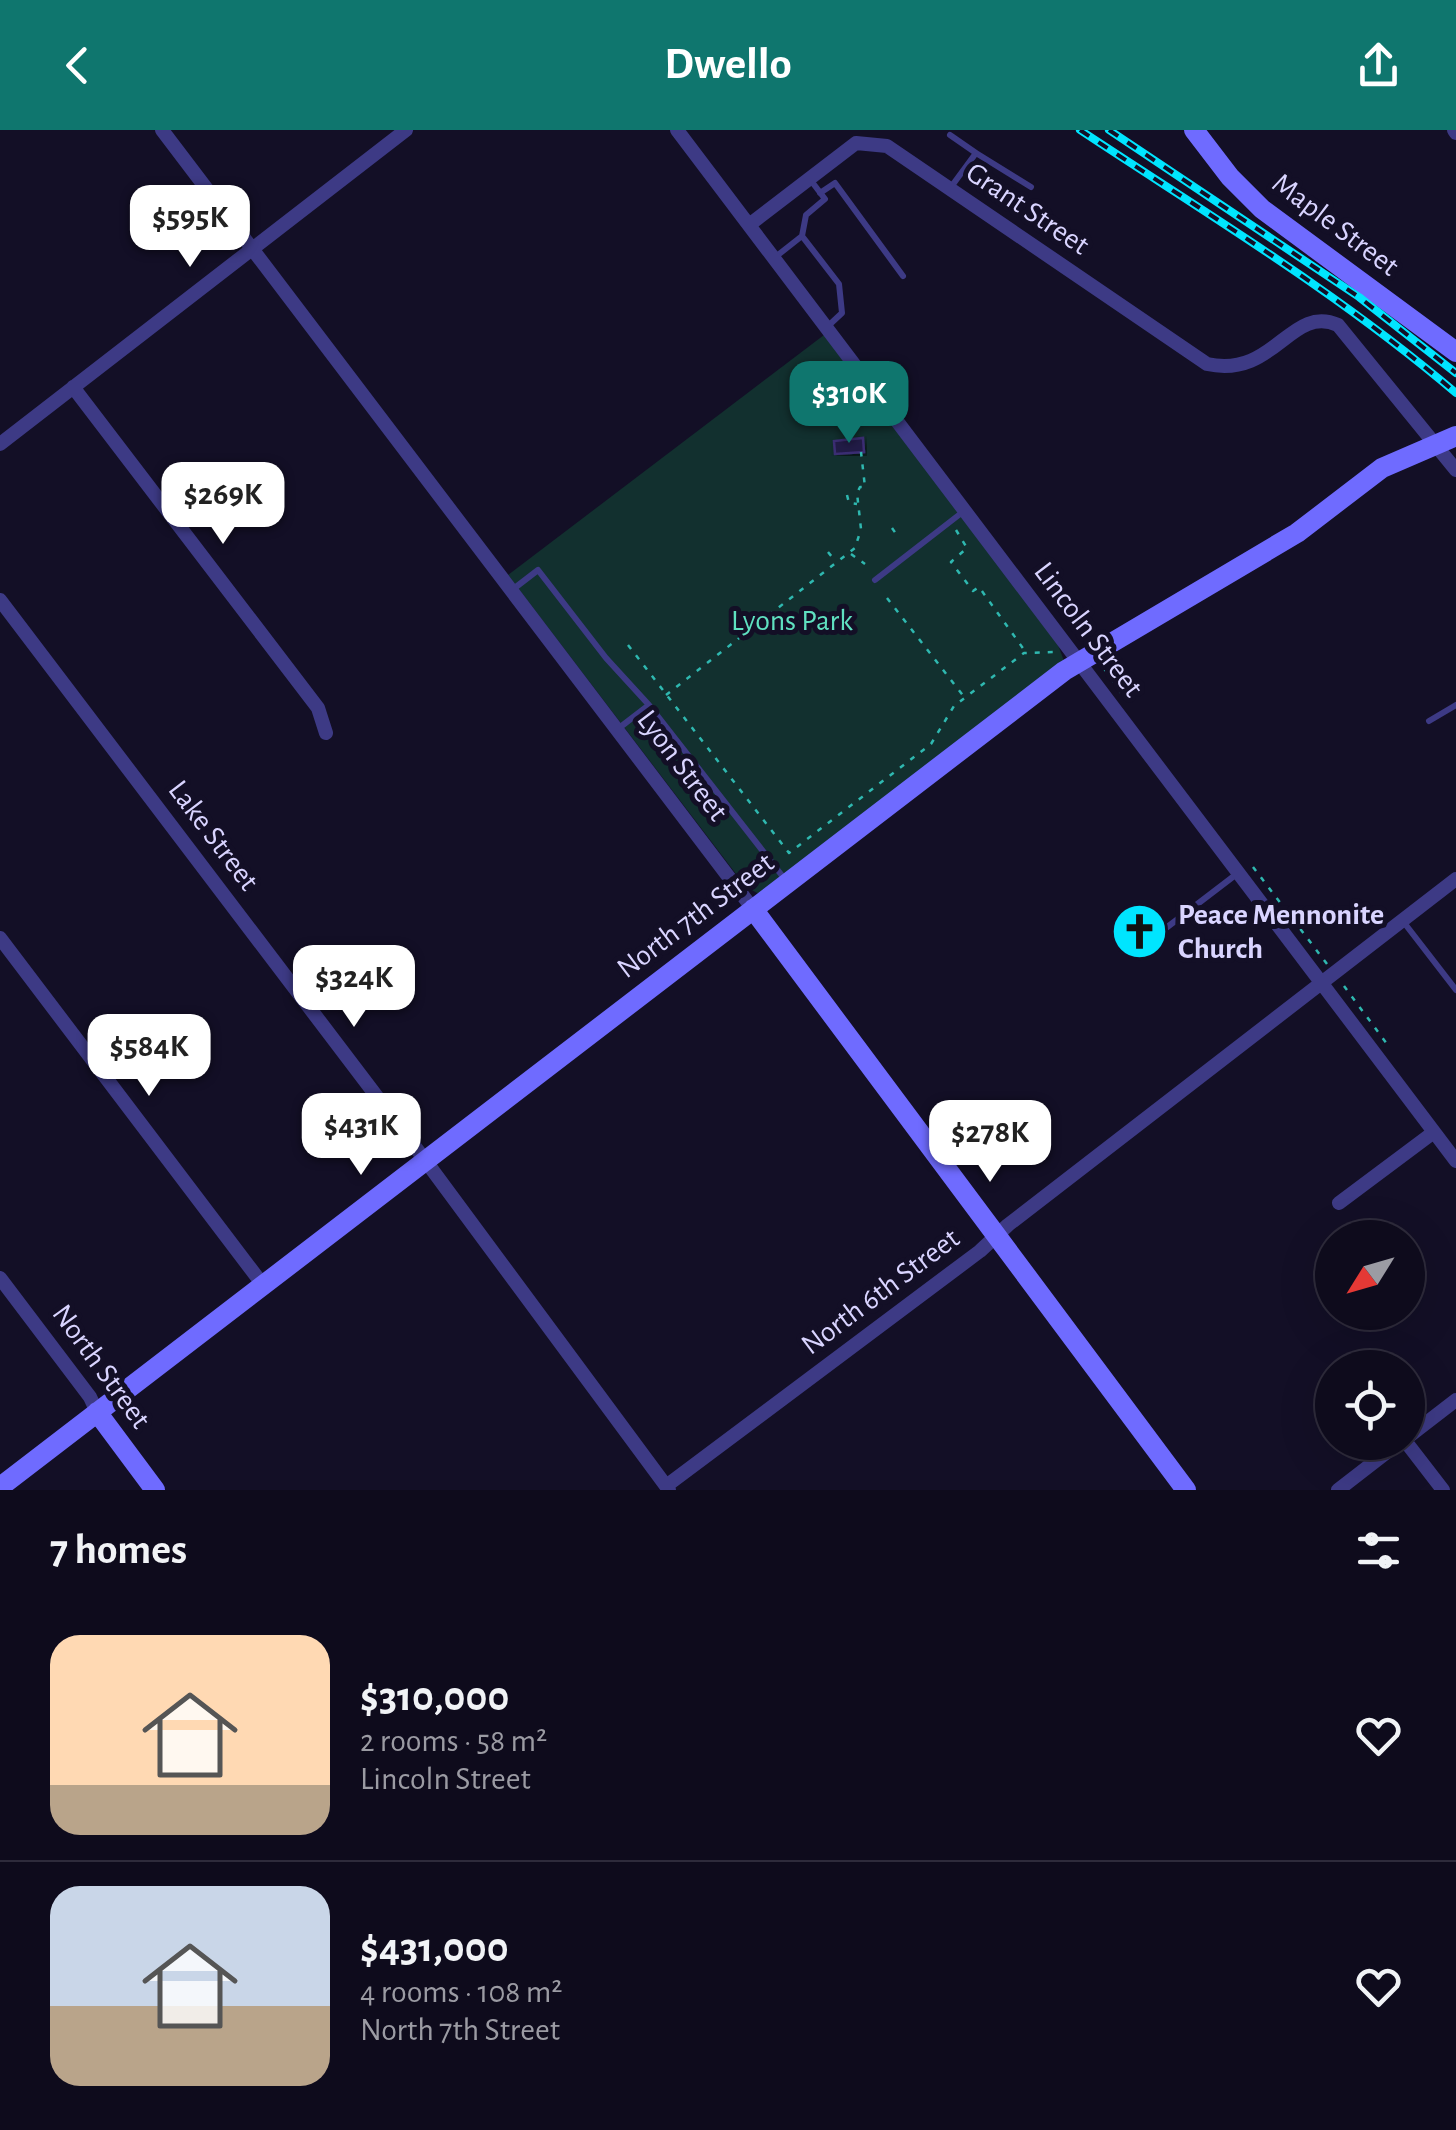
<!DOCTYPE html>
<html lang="en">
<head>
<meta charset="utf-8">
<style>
	:root { --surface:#0e0b1c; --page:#171425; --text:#f1f3f6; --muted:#9b9ba3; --line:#2e2b3b; --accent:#0f766e }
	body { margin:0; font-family:"Alegreya Sans",sans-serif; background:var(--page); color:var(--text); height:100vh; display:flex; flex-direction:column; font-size:38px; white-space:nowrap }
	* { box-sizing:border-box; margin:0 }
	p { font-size:32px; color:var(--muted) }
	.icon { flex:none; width:55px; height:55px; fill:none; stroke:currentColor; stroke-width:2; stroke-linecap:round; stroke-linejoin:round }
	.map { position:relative; height:1360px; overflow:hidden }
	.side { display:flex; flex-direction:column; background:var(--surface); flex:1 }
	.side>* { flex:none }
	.needle { width:65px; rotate:233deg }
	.fabs { position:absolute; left:1315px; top:1090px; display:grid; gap:20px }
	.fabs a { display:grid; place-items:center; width:110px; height:110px; border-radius:50%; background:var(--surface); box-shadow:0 10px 40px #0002,0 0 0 2px var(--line); font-size:50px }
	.price { position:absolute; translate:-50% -85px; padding:0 22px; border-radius:20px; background:#fff; color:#222; font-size:32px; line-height:65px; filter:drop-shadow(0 2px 5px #0008) }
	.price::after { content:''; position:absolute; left:50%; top:60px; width:30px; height:22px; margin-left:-15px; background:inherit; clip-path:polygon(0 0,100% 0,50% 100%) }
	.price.current { background:var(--accent); color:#fff }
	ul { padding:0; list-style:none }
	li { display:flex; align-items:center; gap:30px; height:250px; padding:0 50px }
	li+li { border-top:2px solid var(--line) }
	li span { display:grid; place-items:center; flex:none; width:280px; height:200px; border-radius:30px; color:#555 }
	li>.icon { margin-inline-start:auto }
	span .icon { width:120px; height:120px; fill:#fffc; stroke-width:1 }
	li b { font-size:42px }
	h2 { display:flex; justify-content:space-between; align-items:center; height:120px; padding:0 50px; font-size:42px }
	header { display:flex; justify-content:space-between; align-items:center; height:130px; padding:0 50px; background:var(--accent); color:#fff; font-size:45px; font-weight:600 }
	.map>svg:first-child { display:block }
</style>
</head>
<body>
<header><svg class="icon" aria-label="back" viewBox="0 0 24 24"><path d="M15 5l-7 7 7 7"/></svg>Dwello<svg class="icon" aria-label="share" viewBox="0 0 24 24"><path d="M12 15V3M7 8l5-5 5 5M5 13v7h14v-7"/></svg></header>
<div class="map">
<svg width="1456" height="1360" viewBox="0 0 1456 1360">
	<defs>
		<filter id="shadow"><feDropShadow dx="4.5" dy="4.5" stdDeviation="5" flood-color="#0009"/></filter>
	</defs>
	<rect width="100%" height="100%" fill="#130f26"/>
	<path fill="#12302f" d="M824 205 1057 512 1064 531 759 764 746 757 508 445Z"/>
	<path fill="#241b47" stroke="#3b2d73" stroke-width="2.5" filter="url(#shadow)" d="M863 308 864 322 835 324 834 311Z"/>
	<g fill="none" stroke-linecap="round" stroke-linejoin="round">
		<path stroke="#2fb8b0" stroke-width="2.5" stroke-dasharray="5 8" stroke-linecap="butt" d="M847 365 849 373 857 374
			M892 398 899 408
			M956 400 967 418 951 432 973 461 979 457 1025 521
			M828 422 836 432
			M851 424 865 434
			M887 468 965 568
			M628 515 789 723 931 614 954 576 1024 523 1056 522
			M1103 537 1121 563
			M666 565 855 418 861 399 857 363 860 357H865L861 322
			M1253 737 1327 834
			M1344 856 1390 918"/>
		<path stroke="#3d3a85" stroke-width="6" d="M950 5 976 23 951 57
			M976 23 1031 57
			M820 63 835 53 903 146
			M802 106 806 85 825 69 809 48
			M774 128 802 106 839 154 842 183 827 197
			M875 450 964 381
			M512 460 538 440 606 528 649 575 787 752
			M1429 591 1456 575
			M619 598 649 575
			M1402 790 1456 860
			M1132 824 1238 743"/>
		<path stroke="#3d3a85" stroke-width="14" d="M162 0 753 779
			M677 0 1456 1031
			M1454 0 1456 3
			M749 95 856 13 887 16 1207 234C1275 249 1290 174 1338 195L1456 340
			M73 257 318 578 326 603
			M0 314 406 0
			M0 470 425 1030 669 1360
			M0 808 263 1155
			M1339 1073 1434 1002
			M0 1148 90 1267 97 1282
			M1408 1307 1456 1270
			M1406 1312 1443 1360
			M666 1356 980 1121 1008 1095 1456 749
			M1338 1360 1400 1312"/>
		<path stroke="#6f6bff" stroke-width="20" d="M1194 0 1230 47 1262 79 1456 222
			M753 779 1186 1360
			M97 1282 155 1360
			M0 1357 1064 541 1297 403 1382 338 1456 306"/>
		<defs>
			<path id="rail" d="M1080 0C1207 84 1339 163 1456 263
				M1109 0 1359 167 1456 243"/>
		</defs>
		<use href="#rail" stroke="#00e5ff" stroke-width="8"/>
		<use href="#rail" stroke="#130f26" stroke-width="4" stroke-dasharray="11" stroke-linecap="butt"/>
	</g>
	<defs>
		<symbol id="church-disc" viewBox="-11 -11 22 22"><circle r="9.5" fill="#00e5ff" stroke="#130f26"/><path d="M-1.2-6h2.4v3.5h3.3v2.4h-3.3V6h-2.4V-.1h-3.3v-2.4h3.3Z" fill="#111"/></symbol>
	</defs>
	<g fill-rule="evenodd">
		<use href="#church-disc" x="1108" y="770" width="63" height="63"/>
	</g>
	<g text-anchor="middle" stroke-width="10" stroke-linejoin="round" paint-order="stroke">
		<g font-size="30" fill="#d9d4ff" stroke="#130f26">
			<text transform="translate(1028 78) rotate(34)" y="10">Grant Street</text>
			<text transform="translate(1336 94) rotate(37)" y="10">Maple Street</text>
			<text transform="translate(1089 499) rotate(53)" y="10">Lincoln Street</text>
			<text transform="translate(683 635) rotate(53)" y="10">Lyon Street</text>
			<text transform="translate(214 705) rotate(53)" y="10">Lake Street</text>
			<text transform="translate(695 785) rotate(-37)" y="10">North 7th Street</text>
			<text transform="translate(880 1161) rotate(-37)" y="10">North 6th Street</text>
			<text transform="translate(102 1236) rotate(54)" y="10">North Street</text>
		</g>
		<g font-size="30" fill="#5fe0c0" stroke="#130f26">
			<text x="792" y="500">Lyons Park</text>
		</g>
		<g font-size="30" font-weight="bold" fill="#d9d4ff" stroke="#130f26" text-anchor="start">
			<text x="1178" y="794">Peace Mennonite<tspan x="1178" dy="34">Church</tspan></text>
		</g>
	</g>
</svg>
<div class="fabs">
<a><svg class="needle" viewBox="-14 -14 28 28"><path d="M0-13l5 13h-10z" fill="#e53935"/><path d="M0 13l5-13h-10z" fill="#9b9ba3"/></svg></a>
<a><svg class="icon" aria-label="locate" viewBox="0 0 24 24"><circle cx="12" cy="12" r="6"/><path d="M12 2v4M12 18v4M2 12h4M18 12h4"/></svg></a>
</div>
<b class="price" style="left:190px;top:140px">$595K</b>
<b class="price current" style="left:849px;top:316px">$310K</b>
<b class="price" style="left:223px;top:417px">$269K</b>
<b class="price" style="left:354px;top:900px">$324K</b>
<b class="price" style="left:149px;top:969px">$584K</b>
<b class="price" style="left:361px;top:1048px">$431K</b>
<b class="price" style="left:990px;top:1055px">$278K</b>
</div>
<section class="side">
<h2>7 homes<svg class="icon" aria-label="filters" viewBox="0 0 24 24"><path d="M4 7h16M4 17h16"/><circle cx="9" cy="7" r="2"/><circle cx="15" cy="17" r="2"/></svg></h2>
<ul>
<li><span style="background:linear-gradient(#ffd9b3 75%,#b9a48a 0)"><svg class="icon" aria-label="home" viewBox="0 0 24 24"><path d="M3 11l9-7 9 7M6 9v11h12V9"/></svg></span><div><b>$310,000</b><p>2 rooms · 58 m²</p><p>Lincoln Street</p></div><svg class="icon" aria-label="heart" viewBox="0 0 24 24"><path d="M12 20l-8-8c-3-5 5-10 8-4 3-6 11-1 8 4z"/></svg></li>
<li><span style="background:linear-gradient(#c9d6e8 60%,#b9a48a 0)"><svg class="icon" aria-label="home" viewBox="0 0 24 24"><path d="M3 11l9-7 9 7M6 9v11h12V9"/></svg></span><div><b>$431,000</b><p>4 rooms · 108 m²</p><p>North 7th Street</p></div><svg class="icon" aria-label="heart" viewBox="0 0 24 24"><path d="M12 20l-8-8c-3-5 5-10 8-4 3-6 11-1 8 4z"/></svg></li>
</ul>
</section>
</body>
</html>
